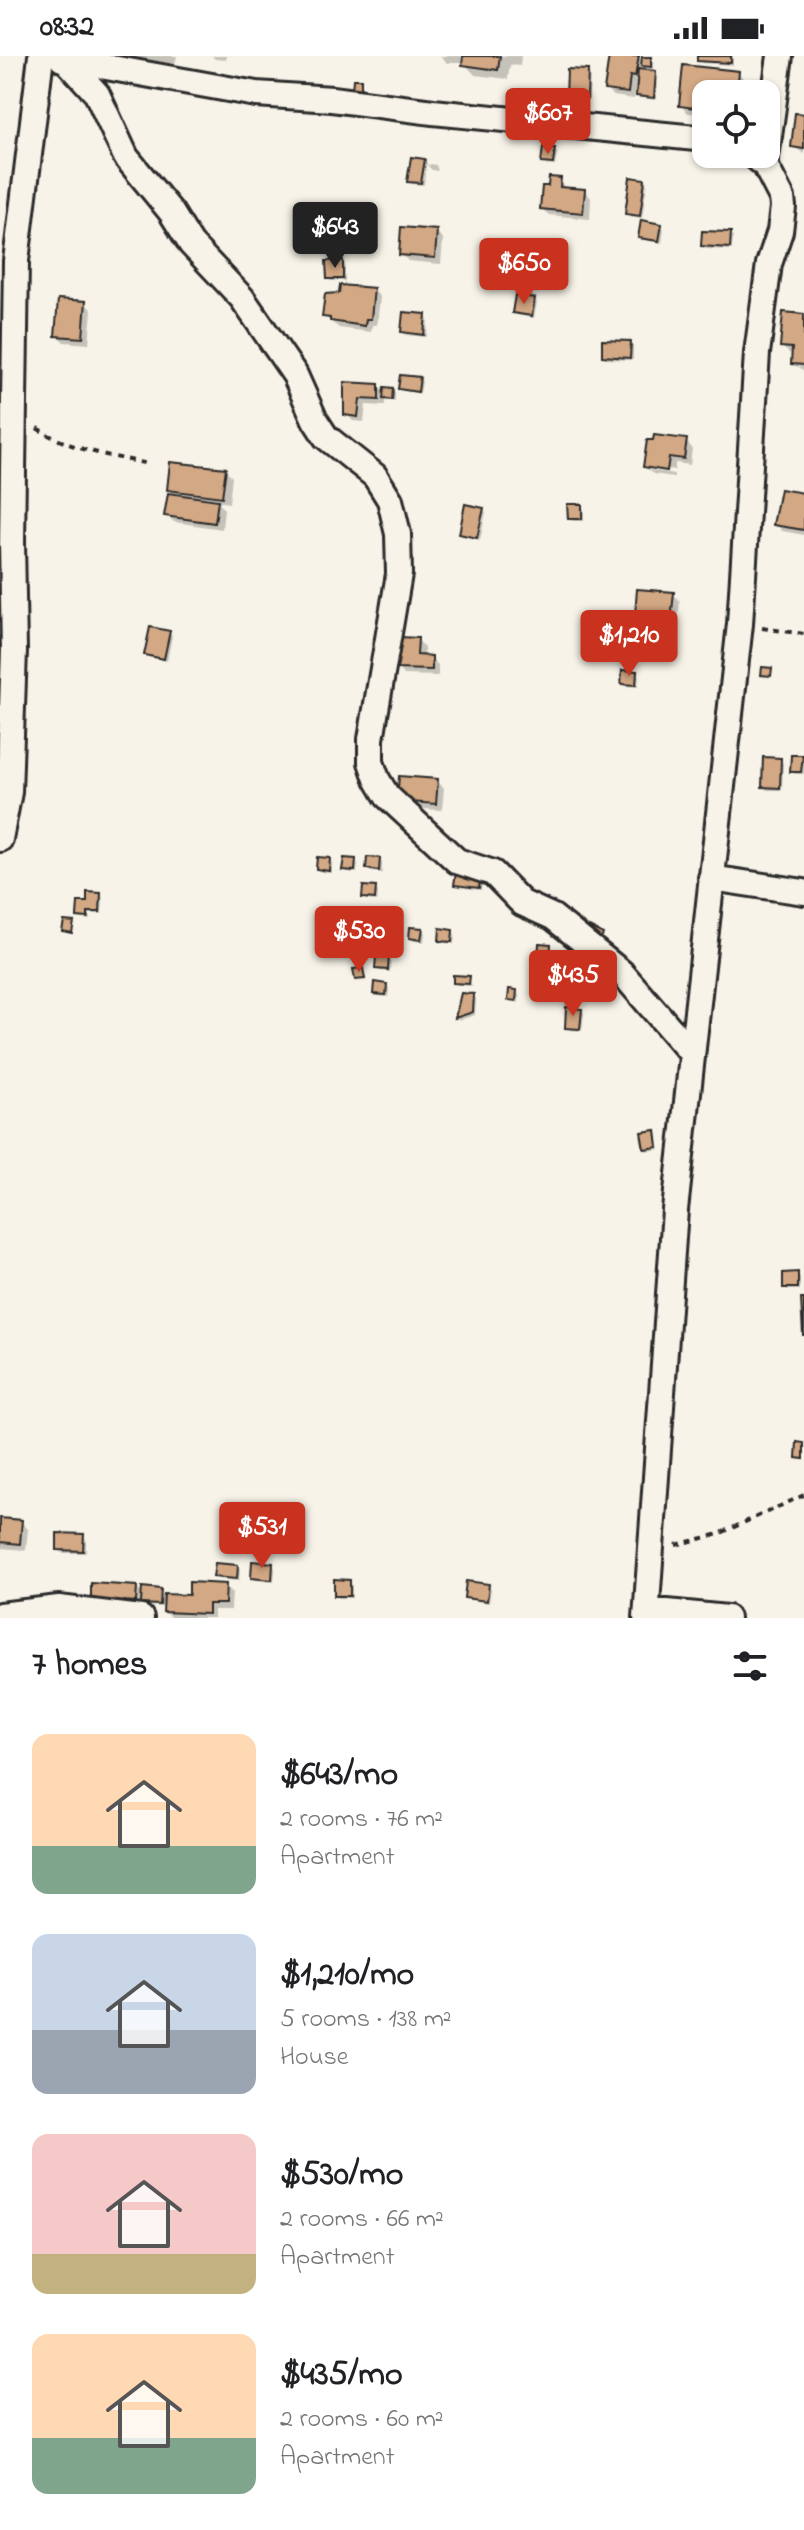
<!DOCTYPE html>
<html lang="en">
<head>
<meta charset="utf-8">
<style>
	:root { --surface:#fff; --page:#f6f6f6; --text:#202124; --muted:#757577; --accent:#c8321e }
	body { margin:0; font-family:"Indie Flower",sans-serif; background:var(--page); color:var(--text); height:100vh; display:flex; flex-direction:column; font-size:30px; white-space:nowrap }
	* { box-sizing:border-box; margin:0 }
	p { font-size:26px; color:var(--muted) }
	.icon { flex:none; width:44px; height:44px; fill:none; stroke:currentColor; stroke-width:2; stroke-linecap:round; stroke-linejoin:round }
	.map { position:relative; height:1562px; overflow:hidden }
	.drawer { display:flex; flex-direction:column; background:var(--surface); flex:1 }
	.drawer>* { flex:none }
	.controls { position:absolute; left:692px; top:24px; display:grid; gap:16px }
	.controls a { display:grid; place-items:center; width:88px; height:88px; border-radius:16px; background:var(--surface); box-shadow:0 2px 6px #0004; font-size:40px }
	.price { position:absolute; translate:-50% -68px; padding:0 18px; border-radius:8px; background:var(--accent); color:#fff; font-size:26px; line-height:52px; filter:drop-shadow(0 2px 4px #0008) }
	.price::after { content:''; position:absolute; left:50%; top:48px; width:24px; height:18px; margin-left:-12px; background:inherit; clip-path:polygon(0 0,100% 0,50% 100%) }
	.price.current { background:#222; color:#fff }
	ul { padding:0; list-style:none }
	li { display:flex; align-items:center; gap:24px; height:200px; padding:0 32px }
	li span { display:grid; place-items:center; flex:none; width:224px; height:160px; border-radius:16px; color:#555 }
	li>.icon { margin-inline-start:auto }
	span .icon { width:96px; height:96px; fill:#fffc; stroke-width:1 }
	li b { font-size:34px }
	h2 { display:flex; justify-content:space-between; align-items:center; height:96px; padding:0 32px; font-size:34px }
	.status { display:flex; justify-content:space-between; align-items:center; height:56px; padding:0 40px; background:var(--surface); direction:ltr }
	.status svg { height:22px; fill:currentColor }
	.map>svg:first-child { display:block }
</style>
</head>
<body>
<div class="status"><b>08:32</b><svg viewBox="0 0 49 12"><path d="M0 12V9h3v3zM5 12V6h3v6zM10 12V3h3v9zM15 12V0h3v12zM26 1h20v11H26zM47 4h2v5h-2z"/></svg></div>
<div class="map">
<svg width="804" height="1562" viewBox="0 0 804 1562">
	<rect width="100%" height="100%" fill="#f7f3e8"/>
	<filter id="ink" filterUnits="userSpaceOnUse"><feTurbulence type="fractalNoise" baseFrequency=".0125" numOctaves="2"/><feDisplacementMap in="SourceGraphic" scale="16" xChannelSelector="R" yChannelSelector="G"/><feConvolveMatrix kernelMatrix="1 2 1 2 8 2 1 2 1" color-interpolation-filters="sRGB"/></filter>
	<g filter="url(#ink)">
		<path fill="#0003" d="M125 0H177L175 8Z
			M212 0H226V4L215 3Z
			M440 0H461V7H464L465 0H521L520 10 510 9 508 23 475 19 464 7H447Z
			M611 0 638 2 643 7 651 3 654 6 653 13 640 12V16L655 17 658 20 656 44 641 42 635 36 634 43 613 40 606 33Z
			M699 0H733V9L702 7Z
			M587 16 590 19 589 45H570L568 42Z
			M738 17 745 24 744 38H706V58L688 57 682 50Z
			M804 60V98L793 90Z
			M554 94 557 97 555 110 546 109 543 106Z
			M424 104 429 110 430 108 436 109 438 115 432 114 426 108 424 129 412 128 410 125Z
			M560 124 566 134 585 135 591 142 590 163 549 159 542 153 550 132Z
			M644 125 647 128 642 162 630 161 627 158Z
			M661 170 664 173 662 187 643 184 640 181Z
			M436 176 443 183 441 208 408 205 401 198Z
			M730 178 733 181 732 194 706 193 703 190Z
			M342 206 345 209V225H331L328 222Z
			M373 234 380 241 377 269H372L371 276 339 272 324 260Z
			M534 244 537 247 534 262 517 259 514 256Z
			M85 247 92 254 89 288 64 286 57 279Z
			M426 260 428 263 427 281 406 279 403 276Z
			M804 260V315L793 307 794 298 789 297 782 291Z
			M631 287 633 290V304L607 303 604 300Z
			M419 323 422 326 420 337 403 335 400 332Z
			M346 328 378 330 386 337 392 334 395 337V346L385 342V350L366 349 364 366 353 365 346 358Z
			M686 385 692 392 690 409 675 407V414L650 410V414L674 418V421L653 418 646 411Z
			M225 414 232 421 229 447 217 445 224 453 222 473 174 466 167 459 176 440 169 433Z
			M804 439V479L782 475 776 468Z
			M581 450 584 453V465H573L570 462Z
			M483 453 486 456 480 484 464 480 461 477Z
			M673 538 680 545 676 581 643 578 636 571Z
			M169 577 172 580 167 605 149 601 147 598Z
			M418 584 424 591V602H431L438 609V620L404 619 397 612 400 601Z
			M636 617 639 620 638 631 626 630 623 627Z
			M802 701 804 704V718H795L792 715Z
			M780 704 783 707 782 734H767L764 731Z
			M437 725 444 732 442 754 406 752 399 745Z
			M329 804 332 807V817L321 816 318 813Z
			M380 804 382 807V817L371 816 368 813Z
			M355 805 358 808 357 817 347 816 344 813Z
			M457 818 483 825 481 834 459 831 456 828Z
			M375 833 378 836 377 845 367 844 364 841Z
			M100 839 103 842 102 858H90V864L82 863 79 860Z
			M351 857 354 860 353 870 365 874 364 883 354 882 351 879 352 869 340 866Z
			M341 874 344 877 343 886 333 885 331 882Z
			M422 874 425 877 424 886 414 885 411 882Z
			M452 875 455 878 454 888 444 887 441 884Z
			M550 890 553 893 552 907H543L540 904Z
			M388 903 391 906 390 916 380 915 377 912Z
			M583 918 586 921 584 937 573 935 570 932Z
			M469 922 472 930 458 929 455 926Z
			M386 929 389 932 388 941 378 940 375 937Z
			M516 936 519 939V947L510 944Z
			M463 939 474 940 476 943 475 959 460 964 457 962Z
			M581 954 584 957 582 975 570 974 567 971Z
			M655 1076 660 1093 648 1095 645 1092Z
			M797 1218 800 1221V1234H788L785 1231Z
			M0 1464 21 1466 28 1473 26 1494 0 1492Z
			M83 1480 86 1483V1497H62L59 1494Z
			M272 1509 275 1512 274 1526 256 1524 253 1521Z
			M237 1511 240 1514 239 1525 218 1523 215 1520Z
			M350 1526 352 1529V1542H339L336 1539Z
			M225 1530 232 1536 231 1554H214V1562H171L165 1556V1551L146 1550 143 1547 142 1552 100 1560 136 1532 144 1539 160 1535 162 1540 191 1541Z
			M488 1530 491 1533 489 1547 469 1544 466 1541Z"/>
		<path fill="#d3a884" stroke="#2b2b2b" stroke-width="2" d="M463 0H500L498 14 462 9Z
			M609 0H639L635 21 630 20 628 37 604 34Z
			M697 0H731V7L697 5Z
			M642 1H651V11L641 10Z
			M683 9 739 15 737 38H706L703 53 679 50Z
			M567 13 588 14 587 43 566 42Z
			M638 13 656 15 654 42 636 40Z
			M353 23H361V35H352Z
			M795 57 804 58V93L791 91Z
			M543 91 555 92 553 108 541 107Z
			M411 101 425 103 421 127 407 126Z
			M549 121 561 122 560 131 585 133 583 157 540 153 542 130H548Z
			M630 121 645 123 640 160 625 158Z
			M641 164 662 168 659 185 638 182Z
			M401 171 437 174 435 202 399 199Z
			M702 175 731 176 730 192 701 190Z
			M343 204V223H327L326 205Z
			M340 229 374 232 371 263H366L365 270 330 265V262L322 261 325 238 339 237Z
			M515 239 535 242 532 260 512 257Z
			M58 243 86 245 83 282 55 280Z
			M403 256 426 258 424 279 401 276Z
			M783 256 804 258V309L791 308 792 292 780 291Z
			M602 284 631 285 630 302 602 300Z
			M400 319 420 321 418 336 398 333Z
			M344 326 379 328V344L360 343 358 361 344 359Z
			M384 331 393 332 392 344 383 343Z
			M654 379 687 383 684 403 669 401 667 415 643 411 647 384H653Z
			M170 406 226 412 222 441 167 434Z
			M780 433 804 437V474L773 469Z
			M168 437 218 444 215 467 164 460Z
			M465 448 484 452 477 482 459 478Z
			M567 448H582V463H568Z
			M637 533 674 536 670 575 634 572Z
			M150 571 170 575 164 603 144 599Z
			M400 581 418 582 417 599 432 600V614L395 613V599H399Z
			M762 611 772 612 771 620 761 619Z
			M622 614 637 615 636 629 621 628Z
			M791 699H803L801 716H790Z
			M763 701 781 702 780 732 762 731Z
			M399 720 438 723 436 748 397 745Z
			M317 801 330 802 329 815 316 813Z
			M367 801 380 802 379 815 366 813Z
			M344 802 356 803 355 815 342 814Z
			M456 816 481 820 479 832 454 829Z
			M363 830 376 831 375 843 362 842Z
			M87 836 101 837 100 856H88V862L77 861 78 846H87Z
			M339 854 352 855 350 867 337 866Z
			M64 865 74 866 72 877 62 875Z
			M350 868 363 869 362 881 349 880Z
			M329 871 342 872 341 884 328 883Z
			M410 871 423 872 421 884 409 882Z
			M589 871 603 878 599 887 585 880Z
			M440 872 453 874 452 886 439 885Z
			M539 887 551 888 550 905H538Z
			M376 900 389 901 388 914 375 913Z
			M363 912 365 923 355 924 353 913Z
			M570 915 584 917 582 935 568 933Z
			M453 919 470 920 469 928 453 927Z
			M374 926 387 928 386 939 373 938Z
			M509 933 517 934 516 945 508 944Z
			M461 937 474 938 473 956 455 962Z
			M566 951 582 953 580 973 565 972Z
			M656 1074 658 1091 644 1093 641 1076Z
			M798 1216V1232H783V1217Z
			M801 1243H804V1279H803Z
			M797 1386 804 1387V1403L796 1402Z
			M0 1462 22 1464 20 1488 0 1486Z
			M57 1477 84 1478 83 1495 57 1494Z
			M252 1505 273 1507 272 1524 251 1522Z
			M215 1507 238 1509 237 1523 213 1521Z
			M334 1523 350 1524V1540H334Z
			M466 1525 489 1528 487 1545 464 1542Z
			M189 1526 226 1528 225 1548H208V1558L163 1556 164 1538 189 1539Z
			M91 1527 137 1530 136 1546 124 1545V1556L91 1554Z
			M142 1531 161 1533 160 1549 141 1548Z"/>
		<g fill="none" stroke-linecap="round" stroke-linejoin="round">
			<defs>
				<path id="minor" d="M62 3 256 38 332 43 433 56 706 83
					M66 4 97 38 126 101 171 156 191 188 242 242 295 319 315 364 326 381 375 420 390 444 398 478 399 518 371 683V706L377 723 387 740 457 805 493 817 522 847 553 861 622 917 692 998
					M765 109 780 0
					M0 783 9 736 14 594 12 486 16 205 41 0
					M711 822 804 836
					M647 1554 727 1562
					M0 1559 59 1552 141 1562
					M646 1562 675 1154 740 568 757 297 769 208 780 175 783 151 782 142 765 109 752 98"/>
			</defs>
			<use href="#minor" stroke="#2b2b2b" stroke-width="30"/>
			<path stroke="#2b2b2b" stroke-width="4" stroke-dasharray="6 6" stroke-linecap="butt" d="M37 372C71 394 110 400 149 408
				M762 572 804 578
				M676 1489 719 1478 804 1439"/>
			<use href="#minor" stroke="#f7f3e8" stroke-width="24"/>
		</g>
	</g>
</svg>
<div class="controls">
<a><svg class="icon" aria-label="locate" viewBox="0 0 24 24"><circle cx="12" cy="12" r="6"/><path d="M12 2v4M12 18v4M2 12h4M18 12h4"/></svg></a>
</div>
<b class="price" style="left:548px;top:100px">$607</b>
<b class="price current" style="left:335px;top:214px">$643</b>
<b class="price" style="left:524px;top:250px">$650</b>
<b class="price" style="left:629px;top:622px">$1,210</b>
<b class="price" style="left:359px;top:918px">$530</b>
<b class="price" style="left:573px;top:962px">$435</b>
<b class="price" style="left:262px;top:1514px">$531</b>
</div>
<section class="drawer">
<h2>7 homes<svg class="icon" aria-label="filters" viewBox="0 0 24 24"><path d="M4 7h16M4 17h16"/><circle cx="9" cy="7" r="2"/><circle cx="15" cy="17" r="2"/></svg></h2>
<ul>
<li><span style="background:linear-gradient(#ffd9b3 70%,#7fa58c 0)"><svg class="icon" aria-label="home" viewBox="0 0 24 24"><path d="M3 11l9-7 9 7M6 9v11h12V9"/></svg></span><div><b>$643/mo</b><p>2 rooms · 76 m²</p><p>Apartment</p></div></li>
<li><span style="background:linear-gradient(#c9d6e8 60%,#9aa5b1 0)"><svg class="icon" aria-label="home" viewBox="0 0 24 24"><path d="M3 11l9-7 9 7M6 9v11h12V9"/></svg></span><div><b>$1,210/mo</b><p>5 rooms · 138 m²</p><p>House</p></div></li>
<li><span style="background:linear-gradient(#f6c9c9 75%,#c2b280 0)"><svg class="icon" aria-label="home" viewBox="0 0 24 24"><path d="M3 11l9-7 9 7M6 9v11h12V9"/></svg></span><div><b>$530/mo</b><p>2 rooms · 66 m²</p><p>Apartment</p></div></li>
<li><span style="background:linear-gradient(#ffd9b3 65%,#7fa58c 0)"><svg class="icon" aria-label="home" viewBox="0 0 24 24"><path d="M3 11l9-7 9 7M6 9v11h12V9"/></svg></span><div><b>$435/mo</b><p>2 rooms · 60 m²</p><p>Apartment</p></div></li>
</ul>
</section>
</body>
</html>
